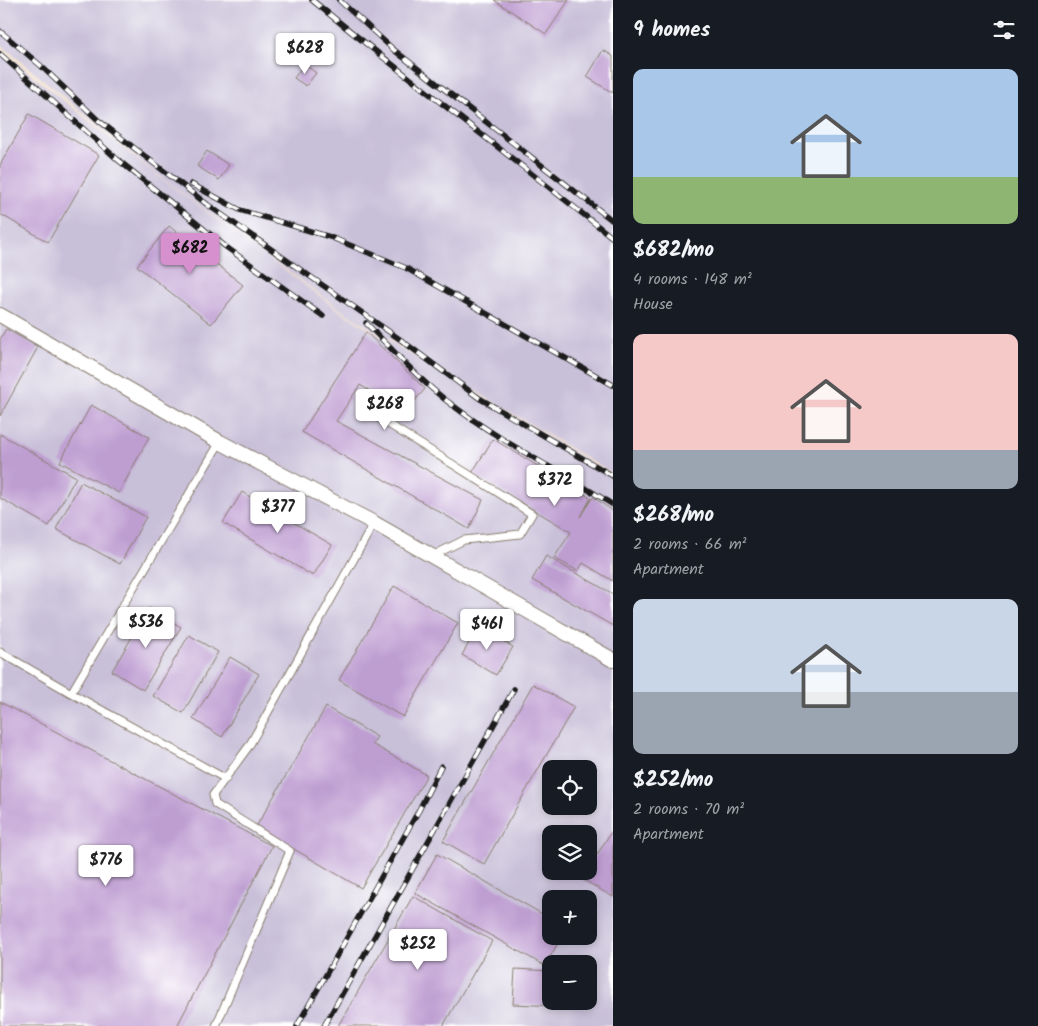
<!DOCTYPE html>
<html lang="en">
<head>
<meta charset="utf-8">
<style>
	:root { --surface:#171b24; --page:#242831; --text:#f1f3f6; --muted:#9ea1a6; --accent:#d690ce }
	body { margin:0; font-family:Kalam,sans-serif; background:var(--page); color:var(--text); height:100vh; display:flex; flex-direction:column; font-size:19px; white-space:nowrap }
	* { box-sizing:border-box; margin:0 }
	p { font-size:16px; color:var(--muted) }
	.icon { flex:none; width:28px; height:28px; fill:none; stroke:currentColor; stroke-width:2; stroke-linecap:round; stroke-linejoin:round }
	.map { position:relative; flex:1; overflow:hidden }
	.details { display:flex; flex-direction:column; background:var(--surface); width:425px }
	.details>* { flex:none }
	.tools { position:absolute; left:542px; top:760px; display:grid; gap:10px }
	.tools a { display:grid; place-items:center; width:55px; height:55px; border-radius:10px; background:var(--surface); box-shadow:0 2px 8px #0003; font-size:25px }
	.price { position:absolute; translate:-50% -42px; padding:0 11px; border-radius:5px; background:#fff; color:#222; font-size:16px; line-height:32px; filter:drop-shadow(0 1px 2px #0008) }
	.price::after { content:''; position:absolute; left:50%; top:30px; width:15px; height:11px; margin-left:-8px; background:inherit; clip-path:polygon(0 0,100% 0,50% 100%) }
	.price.selected { background:var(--accent); color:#111 }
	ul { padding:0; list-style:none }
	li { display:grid; align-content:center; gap:10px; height:265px; padding:0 20px }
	li span { display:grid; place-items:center; height:155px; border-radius:10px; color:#555 }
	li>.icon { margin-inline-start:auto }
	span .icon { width:90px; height:90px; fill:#fffc; stroke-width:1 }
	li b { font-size:21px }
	h2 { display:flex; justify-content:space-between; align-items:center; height:60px; padding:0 20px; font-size:21px }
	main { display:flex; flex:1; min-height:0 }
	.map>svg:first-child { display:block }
</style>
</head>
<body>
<main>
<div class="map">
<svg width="613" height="1026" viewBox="0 0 613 1026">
	<rect width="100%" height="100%" fill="#fff"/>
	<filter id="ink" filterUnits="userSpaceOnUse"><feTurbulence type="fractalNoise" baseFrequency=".02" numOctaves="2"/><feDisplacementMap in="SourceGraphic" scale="10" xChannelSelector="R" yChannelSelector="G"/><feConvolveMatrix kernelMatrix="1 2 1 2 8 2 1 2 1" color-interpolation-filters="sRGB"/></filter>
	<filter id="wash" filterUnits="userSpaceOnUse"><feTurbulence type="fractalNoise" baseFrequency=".0096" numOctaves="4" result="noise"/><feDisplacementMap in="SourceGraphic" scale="20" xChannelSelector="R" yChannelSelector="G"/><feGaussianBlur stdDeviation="1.12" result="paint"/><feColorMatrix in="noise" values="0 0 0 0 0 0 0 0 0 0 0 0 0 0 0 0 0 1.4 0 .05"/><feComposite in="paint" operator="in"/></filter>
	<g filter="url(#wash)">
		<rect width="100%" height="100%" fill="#f3dec1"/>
		<path fill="#c8bfd8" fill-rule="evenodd" d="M0 0H613V474L345 313 155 173 0 44Z
			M0 49 154 173 344 314 613 476V1026H0ZM551 769H589V806H551ZM551 834H589V871H551ZM551 899H589V936H551ZM551 964H589V1001H551Z"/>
		<g id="blocks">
			<path fill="#be9dd1" d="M494 0H569L546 34Z
				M603 50 613 56V93L587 77Z
				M304 64 316 73 306 86 294 78Z
				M29 114 99 155 48 242 0 214V165Z
				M207 151 229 165 219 180 197 166Z
				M169 226 243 285 211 324 137 266Z
				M6 329 38 347 0 416V339Z
				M366 332 425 389 405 412 360 385 336 421 483 500 469 529 302 432Z
				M91 405 149 437 119 493 60 462Z
				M0 434 76 477 49 526 0 498Z
				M493 439 591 498 580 517 593 497 613 511V581L583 563 578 571 554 558 571 532 472 473Z
				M81 482 146 517 120 564 56 529Z
				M242 492 332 545 313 576 223 523Z
				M546 556 613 594V626L532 580Z
				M394 586 458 623 403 717 339 680Z
				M149 608 181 627 143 690 112 671Z
				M478 627 513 647 496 675 462 655Z
				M189 635 218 652 183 713 153 696Z
				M230 657 259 674 222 737 193 719Z
				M533 684 574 707 484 864 443 841Z
				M0 702 272 846 177 1026H0Z
				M326 707 377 737 372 744 427 775 361 888 256 827Z
				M613 829V897L582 879Z
				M437 854 551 919V936H562L545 966 415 893Z
				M413 896 492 941 443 1026H338Z
				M515 969 551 971V1001H578L577 1007 513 1004Z"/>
		</g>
	</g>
	<g filter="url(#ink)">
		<use href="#blocks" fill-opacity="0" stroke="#887d6e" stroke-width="1"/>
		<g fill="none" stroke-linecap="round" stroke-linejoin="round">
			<defs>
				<path id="service" d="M366 410 532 514 520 534 464 540 432 556
					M0 652 71 693 220 442
					M71 693 226 779
					M216 1026 290 851 215 804 213 795 249 746 374 523"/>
				<path id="minor" d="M0 315 220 442 374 523 613 660"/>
			</defs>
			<use href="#service" stroke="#887d6e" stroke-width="9"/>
			<use href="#minor" stroke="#887d6e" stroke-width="16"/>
			<use href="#service" stroke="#fff" stroke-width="7"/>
			<use href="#minor" stroke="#fff" stroke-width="14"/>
			<defs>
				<path id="rail" d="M312 0C411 81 513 158 613 238
					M339 0 394 50 613 221
					M0 31 40 65 98 120 208 205 401 340 479 398 613 476
					M0 54 117 159 226 247 323 316
					M191 184 240 210 330 237 406 268 613 385
					M366 323C394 351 420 381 451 404 502 443 560 471 613 505
					M297 1026 419 810 441 766
					M324 1026 514 689"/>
			</defs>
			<use href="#rail" stroke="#1c1c1c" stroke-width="5.5"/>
			<use href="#rail" stroke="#fff" stroke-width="4" stroke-dasharray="11" stroke-linecap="butt"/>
		</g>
	</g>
</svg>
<div class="tools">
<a><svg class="icon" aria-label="locate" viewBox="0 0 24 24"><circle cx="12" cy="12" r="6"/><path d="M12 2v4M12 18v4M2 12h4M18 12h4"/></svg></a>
<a><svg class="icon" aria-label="layers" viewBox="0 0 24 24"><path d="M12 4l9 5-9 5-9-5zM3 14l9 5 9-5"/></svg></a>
<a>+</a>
<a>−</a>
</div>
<b class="price" style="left:305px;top:75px">$628</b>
<b class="price selected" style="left:190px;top:275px">$682</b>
<b class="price" style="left:385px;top:431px">$268</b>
<b class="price" style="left:555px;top:507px">$372</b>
<b class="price" style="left:278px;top:534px">$377</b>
<b class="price" style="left:146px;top:649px">$536</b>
<b class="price" style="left:487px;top:651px">$461</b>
<b class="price" style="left:106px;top:887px">$776</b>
<b class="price" style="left:418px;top:971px">$252</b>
</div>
<section class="details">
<h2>9 homes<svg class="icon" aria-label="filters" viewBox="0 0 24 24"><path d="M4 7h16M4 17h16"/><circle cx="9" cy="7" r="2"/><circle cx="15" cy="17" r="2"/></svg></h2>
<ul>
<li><span style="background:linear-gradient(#a9c7e8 70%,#8fb573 0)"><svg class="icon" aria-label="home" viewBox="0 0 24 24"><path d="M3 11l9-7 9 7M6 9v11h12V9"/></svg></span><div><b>$682/mo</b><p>4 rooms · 148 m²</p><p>House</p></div></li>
<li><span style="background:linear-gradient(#f6c9c9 75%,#9aa5b1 0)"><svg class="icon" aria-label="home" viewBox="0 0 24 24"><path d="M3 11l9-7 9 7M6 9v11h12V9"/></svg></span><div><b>$268/mo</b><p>2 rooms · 66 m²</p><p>Apartment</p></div></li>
<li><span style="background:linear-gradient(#c9d6e8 60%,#9aa5b1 0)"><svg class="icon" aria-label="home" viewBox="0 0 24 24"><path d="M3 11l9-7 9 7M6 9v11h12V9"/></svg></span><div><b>$252/mo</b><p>2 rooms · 70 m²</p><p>Apartment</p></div></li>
</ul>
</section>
</main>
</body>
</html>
